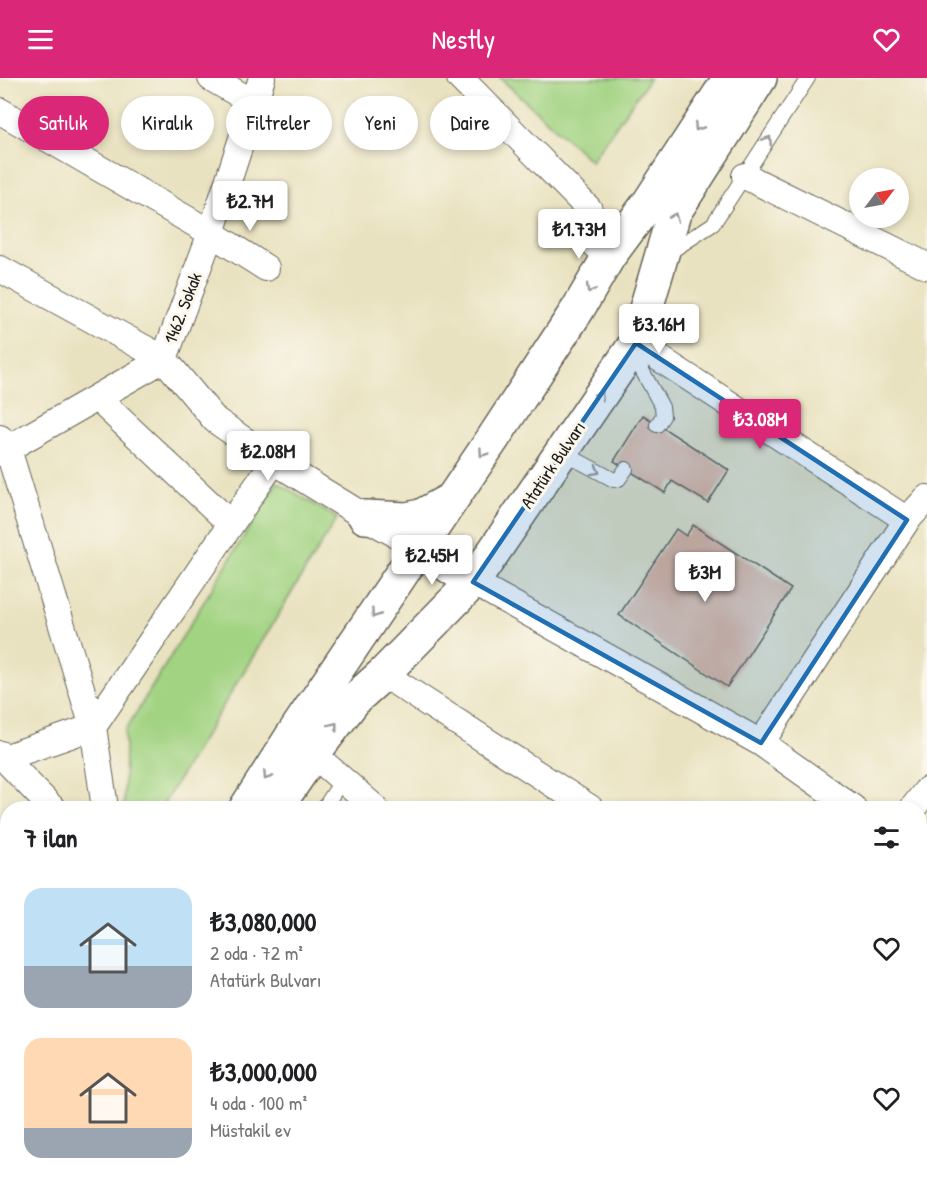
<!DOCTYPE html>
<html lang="tr">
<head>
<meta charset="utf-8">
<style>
	:root { --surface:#fff; --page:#f2f2f2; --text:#202124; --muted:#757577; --accent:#db2777 }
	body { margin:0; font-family:"Patrick Hand",sans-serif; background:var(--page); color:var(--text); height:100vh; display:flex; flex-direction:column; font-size:22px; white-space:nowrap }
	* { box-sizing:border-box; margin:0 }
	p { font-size:20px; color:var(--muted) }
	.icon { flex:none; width:33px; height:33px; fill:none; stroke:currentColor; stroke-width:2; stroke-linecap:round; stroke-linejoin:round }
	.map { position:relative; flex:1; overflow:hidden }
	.details { position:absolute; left:0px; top:723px; width:927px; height:384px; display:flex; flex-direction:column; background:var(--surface); border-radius:24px 24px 0 0; box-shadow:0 3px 9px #0003 }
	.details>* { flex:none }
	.banner { position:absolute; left:18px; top:18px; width:600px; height:54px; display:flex; gap:12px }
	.needle { width:39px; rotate:58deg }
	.controls { position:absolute; left:849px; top:90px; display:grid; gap:12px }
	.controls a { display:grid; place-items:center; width:60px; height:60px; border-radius:50%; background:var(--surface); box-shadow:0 3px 9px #0003; font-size:30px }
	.price { position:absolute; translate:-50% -51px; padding:0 14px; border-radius:6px; background:#fff; color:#222; font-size:20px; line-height:39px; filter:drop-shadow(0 2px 3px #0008) }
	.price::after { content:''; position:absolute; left:50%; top:36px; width:18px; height:14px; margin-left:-9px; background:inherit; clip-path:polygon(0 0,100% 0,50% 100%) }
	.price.current { background:var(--accent); color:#fff }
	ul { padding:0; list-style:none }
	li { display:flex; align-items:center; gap:18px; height:150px; padding:0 24px }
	li span { display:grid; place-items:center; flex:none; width:168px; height:120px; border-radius:18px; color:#555 }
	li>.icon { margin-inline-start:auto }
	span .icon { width:72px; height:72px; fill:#fffc; stroke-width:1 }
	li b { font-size:26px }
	h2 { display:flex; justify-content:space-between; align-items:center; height:72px; padding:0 24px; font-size:26px }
	.pill { padding:0 21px; border-radius:27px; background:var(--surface); box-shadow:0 3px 9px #0003; font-size:21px; line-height:54px }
	.pill.current { background:var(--accent); color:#fff }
	header { display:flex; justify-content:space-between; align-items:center; height:78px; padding:0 24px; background:var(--accent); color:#fff; font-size:27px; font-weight:600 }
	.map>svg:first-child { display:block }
</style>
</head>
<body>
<header><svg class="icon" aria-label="menu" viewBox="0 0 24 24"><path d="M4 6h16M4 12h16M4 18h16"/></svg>Nestly<svg class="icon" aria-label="heart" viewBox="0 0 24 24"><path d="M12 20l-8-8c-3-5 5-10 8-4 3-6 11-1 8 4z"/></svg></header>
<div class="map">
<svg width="927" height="1107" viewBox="0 0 927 1107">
	<rect width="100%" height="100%" fill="#fbf7ec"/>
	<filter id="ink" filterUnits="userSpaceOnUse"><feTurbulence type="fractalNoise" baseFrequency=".0167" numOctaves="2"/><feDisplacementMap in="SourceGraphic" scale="12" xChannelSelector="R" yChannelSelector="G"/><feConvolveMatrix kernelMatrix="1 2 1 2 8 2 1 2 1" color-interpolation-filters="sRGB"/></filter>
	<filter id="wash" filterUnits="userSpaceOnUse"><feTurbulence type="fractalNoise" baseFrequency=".008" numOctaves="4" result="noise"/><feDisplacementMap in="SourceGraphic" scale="24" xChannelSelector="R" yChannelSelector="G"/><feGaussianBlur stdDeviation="1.35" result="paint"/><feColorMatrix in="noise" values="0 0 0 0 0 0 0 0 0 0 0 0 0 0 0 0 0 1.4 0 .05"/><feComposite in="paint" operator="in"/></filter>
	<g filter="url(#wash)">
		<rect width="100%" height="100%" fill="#e9e2c0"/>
		<path fill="#a2d382" stroke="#5f784f" stroke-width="1.5" d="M500 0H650L591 83Z
			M277 404 337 440 161 730H124L125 653Z"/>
		<path fill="#81b570" stroke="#4e6846" stroke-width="1.5" d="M920 784 927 790V986L920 995Z
			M574 1100H826L819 1107H567Z"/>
		<g id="blocks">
			<path fill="#e4b398" d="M643 337 729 392 708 425 672 403 665 415 614 383Z
				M693 447 791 511 727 609 619 537 676 451 686 458Z
				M927 1066V1107H911L903 1100H920V1075Z"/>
		</g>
	</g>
	<g filter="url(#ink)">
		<use href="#blocks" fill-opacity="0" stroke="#646155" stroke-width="1.5"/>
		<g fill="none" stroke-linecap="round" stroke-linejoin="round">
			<defs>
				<path id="lane" d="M667 176 713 146 808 0
					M632 274 662 329 663 338 657 347
					M562 374 614 402 619 401 626 391
					M324 730 342 702
					M76 1107 81 1100"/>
				<path id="street" d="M211 0 254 25
					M460 0 589 131 576 151 609 178
					M0 33 211 155 266 190
					M745 98 927 188
					M0 191 164 281 215 342 274 383 365 439 419 469
					M636 265 907 442
					M97 320 231 446
					M0 360 8 371 93 649 105 730
					M0 375 164 281 211 155 262 0
					M473 504 761 665 853 730
					M383 596 590 730
					M761 665 907 442 927 420
					M0 676 52 730
					M313 676 375 730
					M4 680 93 649 274 383
					M913 730 927 712
					M920 783 927 790
					M0 974 8 963
					M416 1100 427 1107
					M198 1101 208 1107
					M557 1107 564 1100"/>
				<path id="secondary" d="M365 439 407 441 421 438 452 421
					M419 469 473 504
					M246 730 292 658 494 359 578 231 609 178 650 123 730 0
					M276 730 313 676 355 621 383 596 473 504 636 265 674 135 760 0
					M0 1047 8 1036
					M0 1095 12 1107"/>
			</defs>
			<use href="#lane" stroke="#646155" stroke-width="16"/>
			<use href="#street" stroke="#646155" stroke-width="28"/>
			<use href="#secondary" stroke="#646155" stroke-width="36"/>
			<use href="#lane" stroke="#fff" stroke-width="14"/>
			<use href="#street" stroke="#fff" stroke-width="26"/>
			<use href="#secondary" stroke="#fff" stroke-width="33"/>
		</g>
		<defs><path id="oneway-chevron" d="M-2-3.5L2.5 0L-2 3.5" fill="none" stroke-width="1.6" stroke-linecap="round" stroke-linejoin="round" transform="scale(1.5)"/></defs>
		<g stroke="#999">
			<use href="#oneway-chevron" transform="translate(698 49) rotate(123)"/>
			<use href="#oneway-chevron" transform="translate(768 62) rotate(-57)"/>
			<use href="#oneway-chevron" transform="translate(674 139) rotate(-68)"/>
			<use href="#oneway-chevron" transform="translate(590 211) rotate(121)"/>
			<use href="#oneway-chevron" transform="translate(600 317) rotate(-56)"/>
			<use href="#oneway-chevron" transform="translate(483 375) rotate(124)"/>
			<use href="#oneway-chevron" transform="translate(596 393) rotate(29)"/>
			<use href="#oneway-chevron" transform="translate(375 536) rotate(124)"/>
			<use href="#oneway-chevron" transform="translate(334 648) rotate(-52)"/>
			<use href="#oneway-chevron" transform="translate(267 698) rotate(123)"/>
		</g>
	</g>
	<path fill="#1f6fb2" fill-opacity="0.2" stroke="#1f6fb2" stroke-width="4.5" stroke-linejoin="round" d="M636 265 907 442 761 665 473 504Z"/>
	<g text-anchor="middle" stroke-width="6" stroke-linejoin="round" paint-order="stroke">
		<g font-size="18" fill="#1c1c1c" stroke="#fbf7ec">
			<text transform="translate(183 230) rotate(-69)" y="6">1462. Sokak</text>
			<text transform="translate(553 387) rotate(-56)" y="6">Atatürk Bulvarı</text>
		</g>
	</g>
</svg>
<div class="controls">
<a><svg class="needle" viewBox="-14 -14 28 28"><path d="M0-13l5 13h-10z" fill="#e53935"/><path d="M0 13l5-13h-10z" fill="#757577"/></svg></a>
</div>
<b class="price" style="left:250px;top:154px">₺2.7M</b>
<b class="price" style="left:579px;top:182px">₺1.73M</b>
<b class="price" style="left:659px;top:277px">₺3.16M</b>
<b class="price current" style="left:760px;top:372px">₺3.08M</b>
<b class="price" style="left:268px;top:404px">₺2.08M</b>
<b class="price" style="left:432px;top:508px">₺2.45M</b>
<b class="price" style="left:705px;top:525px">₺3M</b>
<div class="banner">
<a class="pill current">Satılık</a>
<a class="pill">Kiralık</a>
<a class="pill">Filtreler</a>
<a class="pill">Yeni</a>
<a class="pill">Daire</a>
</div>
<section class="details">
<h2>7 ilan<svg class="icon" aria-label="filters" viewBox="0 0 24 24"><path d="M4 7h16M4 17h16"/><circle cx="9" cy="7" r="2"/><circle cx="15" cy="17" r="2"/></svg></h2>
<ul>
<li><span style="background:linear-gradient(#bfe0f5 65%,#9aa5b1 0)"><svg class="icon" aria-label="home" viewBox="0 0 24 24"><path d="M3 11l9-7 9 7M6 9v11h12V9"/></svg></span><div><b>₺3,080,000</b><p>2 oda · 72 m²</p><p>Atatürk Bulvarı</p></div><svg class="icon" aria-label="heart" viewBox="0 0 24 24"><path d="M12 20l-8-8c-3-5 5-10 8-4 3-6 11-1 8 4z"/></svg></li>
<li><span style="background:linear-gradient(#ffd9b3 75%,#9aa5b1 0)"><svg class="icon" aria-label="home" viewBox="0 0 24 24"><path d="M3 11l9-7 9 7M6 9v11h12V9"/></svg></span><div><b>₺3,000,000</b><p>4 oda · 100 m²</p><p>Müstakil ev</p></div><svg class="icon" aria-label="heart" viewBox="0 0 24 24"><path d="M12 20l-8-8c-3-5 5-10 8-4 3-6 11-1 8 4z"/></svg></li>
</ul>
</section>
</div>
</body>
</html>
